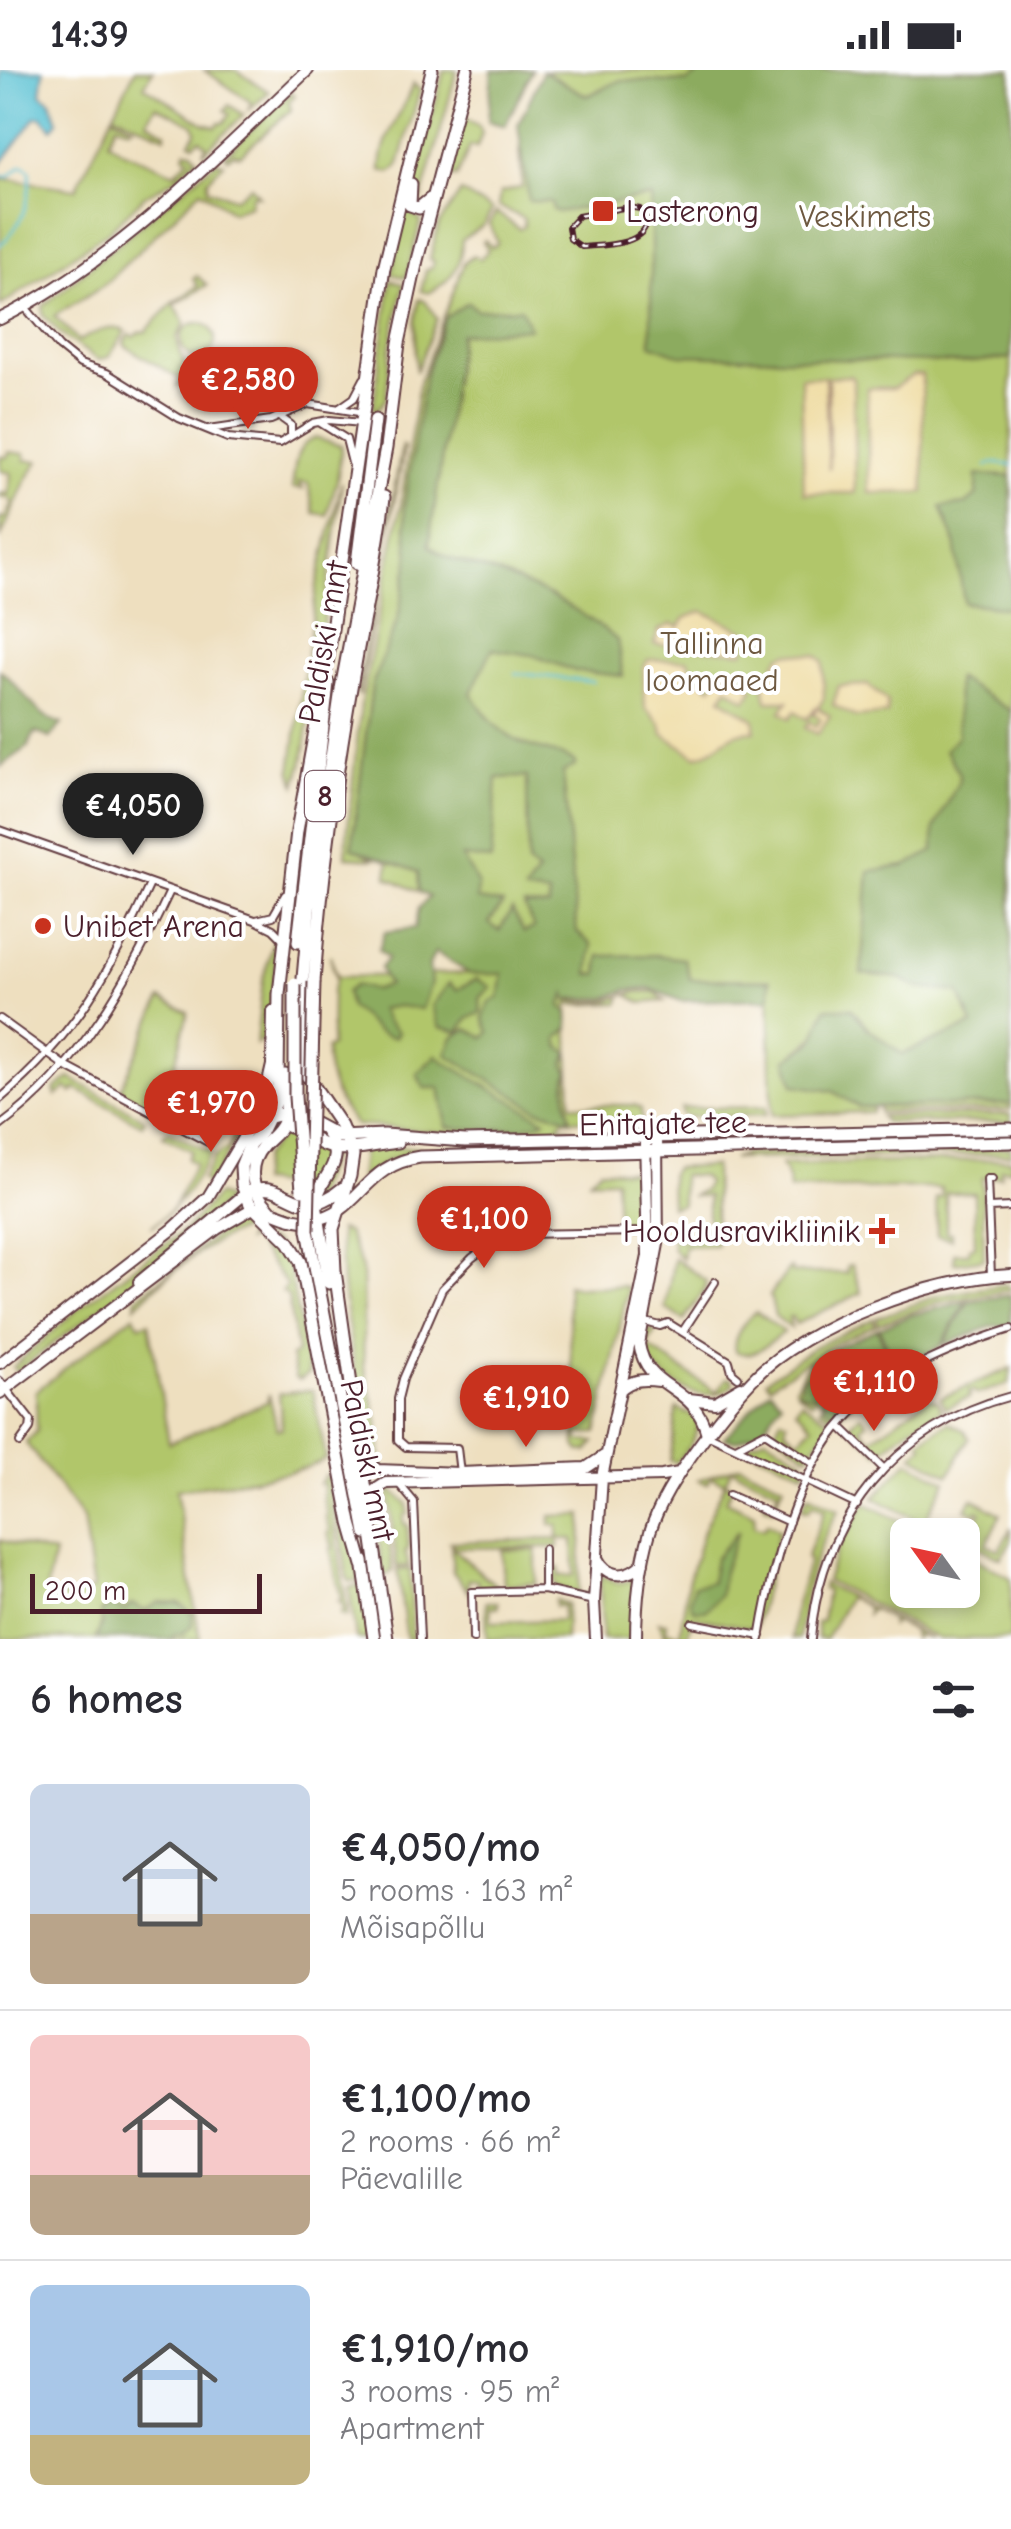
<!DOCTYPE html>
<html lang="en">
<head>
<meta charset="utf-8">
<style>
	:root { --surface:#fff; --page:#f7f7f7; --text:#2b2b33; --muted:#7c7c81; --line:#e1e1e2; --accent:#c8321e }
	body { margin:0; font-family:"Comic Neue",sans-serif; background:var(--page); color:var(--text); height:100vh; display:flex; flex-direction:column; font-size:38px; white-space:nowrap }
	* { box-sizing:border-box; margin:0 }
	p { font-size:32px; color:var(--muted) }
	.icon { flex:none; width:55px; height:55px; fill:none; stroke:currentColor; stroke-width:2; stroke-linecap:round; stroke-linejoin:round }
	.map { position:relative; height:1569px; overflow:hidden }
	.panel { display:flex; flex-direction:column; background:var(--surface); flex:1 }
	.panel>* { flex:none }
	.needle { width:65px; rotate:303deg }
	.fabs { position:absolute; left:890px; top:1448px; display:grid; gap:20px }
	.fabs a { display:grid; place-items:center; width:90px; height:90px; border-radius:15px; background:var(--surface); box-shadow:0 5px 15px #0003; font-size:50px }
	.scale { position:absolute; left:30px; bottom:25px; width:232px; box-sizing:border-box; padding-left:10px; border:5px solid #4a1f2b; border-top:0; font-size:28px; line-height:35px; white-space:nowrap; color:#4a1f2b; -webkit-text-stroke:8px #fff; paint-order:stroke }
	.price { position:absolute; translate:-50% -85px; padding:0 22px; border-radius:35px; background:var(--accent); color:#fff; font-size:32px; line-height:65px; filter:drop-shadow(0 2px 5px #0008) }
	.price::after { content:''; position:absolute; left:50%; top:60px; width:30px; height:22px; margin-left:-15px; background:inherit; clip-path:polygon(0 0,100% 0,50% 100%) }
	.price.selected { background:#222; color:#fff }
	ul { padding:0; list-style:none }
	li { display:flex; align-items:center; gap:30px; height:250px; padding:0 30px }
	li+li { border-top:2px solid var(--line) }
	li span { display:grid; place-items:center; flex:none; width:280px; height:200px; border-radius:15px; color:#555 }
	li>.icon { margin-inline-start:auto }
	span .icon { width:120px; height:120px; fill:#fffc; stroke-width:1 }
	li b { font-size:42px }
	h2 { display:flex; justify-content:space-between; align-items:center; height:120px; padding:0 30px; font-size:42px }
	.status { display:flex; justify-content:space-between; align-items:center; height:70px; padding:0 50px; background:var(--surface); direction:ltr }
	.status svg { height:28px; fill:currentColor }
	.map>svg:first-child { display:block }
</style>
</head>
<body>
<div class="status"><b>14:39</b><svg viewBox="0 0 49 12"><path d="M0 12V9h3v3zM5 12V6h3v6zM10 12V3h3v9zM15 12V0h3v12zM26 1h20v11H26zM47 4h2v5h-2z"/></svg></div>
<div class="map">
<svg width="1011" height="1569" viewBox="0 0 1011 1569">
	<rect width="100%" height="100%" fill="#fff"/>
	<filter id="ink" filterUnits="userSpaceOnUse"><feTurbulence type="fractalNoise" baseFrequency=".01" numOctaves="2"/><feDisplacementMap in="SourceGraphic" scale="20" xChannelSelector="R" yChannelSelector="G"/><feConvolveMatrix kernelMatrix="1 2 1 2 8 2 1 2 1" color-interpolation-filters="sRGB"/></filter>
	<filter id="wash" filterUnits="userSpaceOnUse"><feTurbulence type="fractalNoise" baseFrequency=".0048" numOctaves="4" result="noise"/><feDisplacementMap in="SourceGraphic" scale="40" xChannelSelector="R" yChannelSelector="G"/><feGaussianBlur stdDeviation="2.25" result="paint"/><feColorMatrix in="noise" values="0 0 0 0 0 0 0 0 0 0 0 0 0 0 0 0 0 1.4 0 .05"/><feComposite in="paint" operator="in"/></filter>
	<g filter="url(#wash)">
		<rect width="100%" height="100%" fill="#eedfbf"/>
		<path fill="#b1c66b" stroke="#7e724b" stroke-width="2.5" d="M135 0H153L144 16 205 54 216 57 219 53H224L230 44 225 40 229 35 244 45 203 83 206 75 200 69 194 74 190 72 196 62 194 55 156 36 147 51 166 62 165 66 115 44V47L133 56 129 58 116 54 108 71 124 82 175 103 189 88 184 85 186 80 192 81 197 88 176 108 146 125 110 160 0 236V108L76 119Z
			M204 0H236L269 22 248 41 252 33Z
			M444 0H457L422 129 415 132 411 125Z
			M703 0 688 12 621 10 587 26 544 1Z
			M1011 0V995L890 993 888 974 868 958 851 938 787 990 859 1037H873L872 1042 772 1045 769 910 690 909 672 889 600 886 598 905H567L568 931C581 931 600 934 613 929 628 923 638 920 656 922L665 931 642 933 626 924 621 927 620 933 568 935 571 1035H635L641 1039 642 1053 630 1049 564 1050 558 1055 575 1059 463 1064 355 1055C336 1031 326 1009 326 979L331 976 332 921 336 910 330 885 337 907 469 903 435 881 442 833 387 807 415 568 460 263 404 438 409 489 398 549 372 615 352 777 375 789 346 787 347 766 361 635 401 433 419 313 464 193 474 185 480 189 488 180 483 172 485 170 492 177 498 173 489 154 496 142 519 159 524 157V149L498 136 500 123 522 117 520 76Z
			M413 13 420 20 398 98 390 103 381 100C381 67 403 44 413 13Z
			M291 22 295 26 289 32 291 40 240 85 234 83 228 88 225 85Z
			M464 47 479 56 482 63 477 77 470 76 457 107H451L446 101 460 49Z
			M217 91 224 93 208 110V119L235 128 251 116 259 126 252 125 250 135 232 142 201 120 104 215 54 246 79 271C93 263 110 254 126 261L109 287 98 290 62 265 43 245V236Z
			M461 122 492 140 484 155 462 170C462 196 451 211 429 223L421 221 426 200 432 197 434 191 430 189 439 154Z
			M405 138 421 151 406 208 392 204Z
			M197 206 207 215 174 235 185 253 177 268C179 286 189 295 185 314L177 316 180 309 125 276 124 272 130 264 134 267 141 261 145 262 173 233 198 216 193 209Z
			M391 210 404 214 391 274 386 328 376 342 373 338Z
			M419 229 426 231 437 249 416 302 415 252Z
			M181 270a17 17 0 1 1 34 0a17 17 0 1 1-34 0Z
			M315 368 342 376 337 411 327 445 314 443 308 413 298 412 303 419 292 418C295 399 294 375 315 368Z
			M402 376 404 378 359 625 357 623Z
			M9 382 25 384V390L39 391 26 410 0 469V447L5 448 12 433 9 428 0 427V423L8 424 11 403 0 401V387H7Z
			M342 412 318 594 303 691 296 715 291 700 317 514Z
			M275 864C280 879 268 944 268 967L256 974 263 910Z
			M161 929 188 942 163 1044 124 1023 121 1018Z
			M70 1008 145 1049 142 1055 76 1019 72 1023 67 1018 56 1026 54 1020Z
			M262 1015 260 1026 209 1116 202 1110 214 1087 228 1078 254 1020Z
			M1011 1034V1039L1006 1040 879 1042V1037Z
			M766 1037V1045L689 1047 681 1044V1038Z
			M1011 1044V1052H884L880 1046Z
			M287 1059 302 1064 331 1084 314 1131C294 1126 281 1112 259 1112L263 1087Z
			M168 1061 211 1083C194 1115 179 1136 151 1157L172 1140 195 1094 187 1089 191 1081 163 1066Z
			M390 1077 420 1078V1082L388 1090 359 1111 362 1081Z
			M1011 1077V1084L732 1089 746 1084Z
			M1011 1089V1099H1001V1106L982 1108 984 1189 954 1193V1183H969V1177L975 1176 974 1123H946V1163H951V1169L937 1166 936 1128 942 1127 941 1118 789 1120 788 1109 781 1095Z
			M714 1096 716 1175 684 1176 682 1188 673 1180 671 1166 678 1170 708 1169V1126H691L704 1120 707 1112 701 1106 682 1105V1134L671 1137 670 1103 674 1098Z
			M600 1099 633 1101 636 1157 617 1155 615 1109 589 1110Z
			M217 1125 229 1129 115 1227 16 1302 13 1297 78 1239 184 1160Z
			M241 1148 243 1160C211 1168 159 1212 136 1236L137 1228 216 1165Z
			M339 1160 347 1162 362 1198 364 1296 378 1351 382 1397 370 1384 357 1315 342 1214Z
			M247 1165 273 1172 287 1187 309 1304 299 1310 295 1308 291 1286 297 1283 288 1226 282 1222 287 1215 251 1168 246 1171Z
			M674 1188 706 1211 705 1219 684 1250 665 1238Z
			M852 1195 861 1223 796 1254 792 1247H789L791 1258 775 1246 770 1225 789 1199 791 1198 792 1203H847V1196Z
			M567 1214 579 1217 624 1216 628 1219 597 1363 578 1364 579 1371 595 1372 588 1382H580L576 1376Z
			M1001 1215H1007L1011 1220 937 1233 878 1254 876 1248 937 1226Z
			M756 1242 784 1262C769 1272 753 1291 735 1281 731 1269 746 1248 756 1242Z
			M134 1245 139 1255 149 1252 169 1373 267 1332 269 1324 277 1359 282 1358 279 1324 309 1320 313 1321 326 1388C303 1406 211 1414 176 1420L200 1569H172L179 1533C165 1532 160 1534 148 1539 124 1549 107 1534 96 1569H0V1470L54 1484 46 1521 65 1527 93 1519 83 1449 26 1373 37 1361 36 1321Z
			M873 1249 875 1255 833 1274 770 1315 766 1310 814 1277Z
			M651 1259 655 1262 647 1276 716 1322 727 1308H732L733 1314C708 1340 662 1313 646 1285V1261Z
			M832 1279 872 1316 834 1348 820 1339 823 1332 815 1327 811 1332 797 1322 795 1317 810 1291Z
			M1011 1298 1009 1314 976 1324 974 1321 969 1322 970 1327 945 1338 940 1328Z
			M929 1328 937 1331 942 1340 910 1358 879 1383 852 1359V1353L861 1344 867 1353 861 1358 871 1369Z
			M801 1331 832 1352 808 1386 775 1361 781 1348 787 1351 785 1359 798 1370 813 1355 796 1339Z
			M677 1338 698 1349C699 1365 686 1382 675 1393L670 1391Z
			M949 1352 965 1361 969 1368 949 1405 913 1385 924 1376 920 1371Z
			M766 1367 801 1388 806 1395 804 1402 748 1379 747 1375Z
			M908 1391 946 1411 924 1452 948 1465 874 1428Z
			M740 1395 784 1415 773 1439 764 1435 765 1431 773 1434 779 1420 732 1399 725 1412 732 1416 726 1431 755 1444 754 1456 763 1459 768 1453 779 1460 756 1555 751 1558 693 1547 687 1566 667 1569 659 1552 667 1553 666 1561 680 1564 688 1512 703 1461 725 1413 711 1407 707 1414 698 1410Z
			M325 1405 328 1407 347 1540V1546H344L340 1544 343 1539 341 1532H338L341 1528 330 1479 333 1478 328 1463 330 1461 325 1446 327 1445 323 1429V1415L320 1414Z
			M333 1410 338 1415 360 1511 350 1512 347 1507Z
			M388 1417 407 1433 408 1444 404 1445V1454L408 1455V1480L405 1481 409 1496 397 1497Z
			M383 1419 393 1501 383 1507 375 1437V1430Z
			M808 1425 839 1440C814 1480 803 1522 799 1569H792L794 1541 809 1490 806 1488 825 1440 812 1434 808 1441 802 1439Z
			M972 1428 1001 1444 986 1474 999 1480 1011 1458V1471L1001 1488 966 1471 981 1442 977 1440 975 1444 966 1439Z
			M865 1433 930 1465H908V1520H962L963 1482 1011 1508V1569H939L826 1510 838 1476Z
			M583 1445 578 1524C558 1518 553 1521 553 1498H559V1506L574 1505 573 1469H559L558 1477H553L456 1478 450 1472 558 1469V1455H551V1446Z
			M451 1477 499 1518H478V1510H468L469 1522 453 1502Z
			M502 1480H536V1513L504 1515Z
			M410 1499 413 1569H407L397 1500Z
			M600 1505 618 1513 637 1509 631 1569H602Z
			M823 1513 931 1569 918 1564 914 1569 913 1561 895 1552 891 1556 890 1549 872 1539 867 1544V1537L849 1527 826 1569H817V1552L822 1551 827 1521 822 1519Z
			M361 1515 369 1569H356L349 1518Z
			M555 1530 567 1534 565 1569H487L486 1532H498V1537H490L491 1552 562 1550 563 1536H555Z"/>
		<path fill="#8cab5f" stroke="#6b6545" stroke-width="2.5" fill-rule="evenodd" d="M492 0H532L505 56 488 51Z
			M703 0H1011V288L962 293 680 285 651 274V127L558 142 553 140 551 132 529 131 518 55 543 1 587 26 621 10 688 12Z
			M468 232 477 240 521 238 530 258 460 264 429 475C450 493 476 495 501 505 544 521 582 540 617 570L623 606 575 601 532 585 492 579 471 623C484 643 499 664 522 673 540 681 558 681 575 692V696L563 702 577 862 592 875 589 904H598L600 886 656 885 684 889 690 909 770 910V929L681 931 649 918 626 920 607 928 567 929 566 924 561 936 568 943 569 958 558 968 560 977 569 983 564 994 569 1002C564 1014 566 1036 571 1049L537 1039 446 984 453 967 467 959 484 967 489 962 483 948 490 932 499 928 503 904H470L435 882 429 895 431 913 422 939 398 936 380 939 386 951 398 962 395 967C373 966 367 947 350 938L346 922 355 915 373 920 388 915 380 898 388 888 379 880 385 862 415 858 419 838 429 827 419 822 418 802 352 778 372 615 398 549 409 489 404 438 425 306 445 248ZM527 707 528 795 538 802 525 822 549 825V837L524 836 534 858 524 862 512 840 499 861 489 853 503 834 477 830 478 814 462 787 491 790 497 708Z
			M977 405 1011 406V538L964 533 955 472 941 437 966 434 977 425Z
			M0 600C25 619 32 645 62 654L50 668 35 662 28 677 0 697Z
			M956 608 1011 641V1034L859 1037 832 1021 794 1015 787 989 813 972 826 938H851L868 958 902 984 973 955 959 922 919 918 899 908 861 904 869 801 905 796 934 781V759L959 711V703L945 680 958 666Z
			M477 909 491 917 480 928 481 943 468 948 459 962 439 957 432 936 449 913 457 920Z
			M436 985 445 992 545 1050C526 1062 470 1060 447 1057L440 1018H424L417 1004Z
			M1011 1225V1255L993 1256 943 1275 969 1231Z
			M967 1231 941 1276 897 1299 879 1258 912 1245Z
			M877 1259 895 1300 874 1314 834 1278Z
			M831 1282 832 1287 823 1297 824 1310 841 1326 837 1332 841 1338 837 1344 823 1336 825 1330 818 1322 810 1326 799 1321 802 1308 809 1304 810 1294Z
			M770 1319 781 1331 763 1359 737 1371 724 1368Z
			M738 1461 723 1502 720 1525 706 1540H693L690 1531 694 1515 711 1512 715 1488Z
			M159 1532 179 1533 192 1543V1555L184 1563 174 1564 172 1569H96L102 1553 101 1542 112 1535 124 1541 132 1534 145 1541Z"/>
		<path fill="#eeda9e" stroke="#9c7c64" stroke-width="2.5" d="M913 305H922L924 422 869 423 867 318H894Z
			M850 306 853 309 855 423H804L801 307H825L829 400 828 307Z
			M702 541 747 562 744 582 654 574 659 560 672 554 679 557 685 548Z
			M788 583 816 585 823 591 824 628 818 638 830 646 818 664 805 658 809 652 816 656 821 649 814 644 816 637 807 649 795 641 790 648 781 642 788 631H767L764 614 780 586Z
			M648 590H688L694 605 711 617 726 599 751 615 753 619 746 630 728 618 721 628 755 650V661C722 661 723 680 696 686L663 664 661 654 645 638 643 598Z
			M868 615 887 631V644L856 647 833 635 839 616Z"/>
		<path fill="#56c0d1" stroke="#50707e" stroke-width="2.5" d="M0 0H44L41 24 50 30 58 51 52 59 42 47H36L0 95Z"/>
		<g fill="none" stroke-linecap="round" stroke-linejoin="round">
			<path stroke="#56c0d1" stroke-width="2.5" d="M0 105 8 107 22 95 30 100C31 129 22 156 0 175
				M987 396 992 393 1011 395
				M515 603 593 612"/>
		</g>
	</g>
	<g filter="url(#ink)">
		<g fill="none" stroke-linecap="round" stroke-linejoin="round">
			<defs>
				<path id="street" d="M25 237 59 277 80 294 107 303 179 348 228 368 280 373 313 353 329 350 362 353
					M341 337 354 328 364 309
					M280 347 291 355V364
					M319 352 346 369 352 393
					M209 359 271 350 308 334 365 343
					M0 760 255 850 273 859 284 870
					M256 850 273 846 285 825
					M0 949 65 996 208 1072
					M0 1029C78 962 108 905 150 814
					M0 1056C81 996 128 911 170 821
					M988 1138 1011 1137
					M991 1206 987 1109H992
					M642 1251 660 1256 668 1253 729 1291 732 1302 738 1307
					M683 1261 715 1212
					M0 1311 31 1351 30 1359 20 1373
					M840 1356 883 1398
					M707 1364 857 1435
					M736 1377 765 1362 814 1394
					M460 1403 457 1378 406 1377 398 1370V1329L403 1309 442 1219 472 1188 488 1176 518 1164 647 1162
					M399 1414 414 1432 420 1569
					M729 1425 789 1452
					M544 1520V1479
					M692 1553 761 1566
					M473 1569 472 1522 544 1520 594 1531
					M760 1569C771 1499 796 1403 845 1350 889 1303 951 1278 1011 1259
					M811 1569C820 1450 895 1356 1011 1326"/>
				<path id="secondary" d="M0 249C118 191 213 89 308 0
					M657 1068 658 1174 639 1274C647 1323 694 1312 707 1364
					M139 1212 245 1124
					M0 1293 173 1159 208 1127 263 1034 272 995 273 941
					M620 1320C632 1309 643 1309 659 1311
					M0 1323 217 1159 253 1138
					M689 1329 715 1332 741 1317
					M363 1384 377 1400 460 1403 586 1398 604 1386
					M369 1436 375 1420 386 1413 662 1406 679 1403
					M597 1488C608 1510 627 1508 643 1493
					M596 1569 594 1531 602 1407 648 1186 645 1068
					M636 1569C636 1535 640 1496 650 1462 659 1433 676 1407 694 1382 711 1358 731 1332 752 1310 806 1254 934 1207 1011 1205"/>
				<path id="primary" d="M411 114 410 135 419 138 430 129
					M357 493 375 350
					M298 872 328 613
					M314 912C322 800 338 688 358 578 368 527 378 478 384 427
					M270 1047 285 1043 299 1045 340 1067 384 1065 465 1071 1011 1059
					M289 1056C304 1059 311 1069 324 1075 344 1084 378 1074 398 1072
					M325 1060C351 1094 320 1102 316 1133L329 1213
					M250 1121C287 1107 297 1157 343 1118
					M253 1138C275 1138 290 1154 314 1150 361 1142 363 1095 420 1087L1011 1072
					M270 1140C252 1122 245 1097 263 1076 270 1068 279 1063 283 1052 288 1037 286 1021 285 1005
					M308 1160 366 1463
					M363 1491 374 1569
					M363 1495 351 1453 301 1192 289 1172 250 1134 242 1115 241 1096 250 1074 261 1062 275 1034 278 1014 279 924 297 761 327 594 384 198 432 0
					M387 1569 335 1201 333 1159 350 1106 353 1085 341 1056 307 1006 301 986 302 920 309 840 341 619 386 378 399 273 417 190 467 0"/>
			</defs>
			<use href="#street" stroke="#633c41" stroke-width="10"/>
			<use href="#secondary" stroke="#633c41" stroke-width="14"/>
			<use href="#primary" stroke="#633c41" stroke-width="15"/>
			<use href="#street" stroke="#fff" stroke-width="6"/>
			<use href="#secondary" stroke="#fff" stroke-width="10"/>
			<use href="#primary" stroke="#fff" stroke-width="11"/>
			<defs>
				<path id="rail" d="M629 137 640 139 647 150C645 176 603 175 582 177L570 169 568 157 578 146Z"/>
			</defs>
			<use href="#rail" stroke="#4a1f2b" stroke-width="6"/>
			<use href="#rail" stroke="#fff" stroke-width="2.5" stroke-dasharray="8" stroke-linecap="butt"/>
			<defs>
				<path id="primary-bridge" d="M295 914V1027L302 1120
					M308 1160 314 912"/>
			</defs>
			<use href="#primary-bridge" stroke="#633c41" stroke-width="15" stroke-linecap="butt"/>
			<use href="#primary-bridge" stroke="#fff" stroke-width="11"/>
		</g>
	</g>
	<g fill="#c8321e" stroke="#fff" stroke-width="4">
		<rect x="591" y="129" width="24" height="24" rx="5"/>
		<circle cx="43" cy="856" r="10"/>
		<path d="M877 1146h10v10h10v10h-10v10h-10v-10h-10v-10h10z"/>
	</g>
	<g text-anchor="middle" stroke-width="8" stroke-linejoin="round" paint-order="stroke">
		<rect fill="#fff" stroke="#80626b" stroke-width="2.5" x="305" y="701" width="40" height="50" rx="8"/>
		<g font-size="30" font-weight="bold" fill="#4a1f2b">
			<text x="325" y="736">8</text>
		</g>
		<g font-size="32" fill="#4a1f2b" stroke="#fff" text-anchor="start">
			<text x="626" y="152">Lasterong</text>
			<text x="63" y="867">Unibet Arena</text>
			<text x="860" y="1172" text-anchor="end">Hooldusravikliinik</text>
		</g>
		<g font-size="32" fill="#6e5941" stroke="#fff">
			<text x="865" y="157">Veskimets</text>
			<text x="712" y="584">Tallinna<tspan x="712" dy="37">loomaaed</tspan></text>
		</g>
		<g font-size="32" fill="#4a1f2b" stroke="#fff">
			<text transform="translate(323 572) rotate(-80)" y="11">Paldiski mnt</text>
			<text transform="translate(663 1053) rotate(-1)" y="11">Ehitajate tee</text>
			<text transform="translate(368 1390) rotate(78)" y="11">Paldiski mnt</text>
		</g>
	</g>
</svg>
<div class="fabs">
<a><svg class="needle" viewBox="-14 -14 28 28"><path d="M0-13l5 13h-10z" fill="#e53935"/><path d="M0 13l5-13h-10z" fill="#7c7c81"/></svg></a>
</div>
<div class="scale">200 m</div>
<b class="price" style="left:248px;top:362px">€2,580</b>
<b class="price selected" style="left:133px;top:788px">€4,050</b>
<b class="price" style="left:211px;top:1085px">€1,970</b>
<b class="price" style="left:484px;top:1201px">€1,100</b>
<b class="price" style="left:874px;top:1364px">€1,110</b>
<b class="price" style="left:526px;top:1380px">€1,910</b>
</div>
<section class="panel">
<h2>6 homes<svg class="icon" aria-label="filters" viewBox="0 0 24 24"><path d="M4 7h16M4 17h16"/><circle cx="9" cy="7" r="2"/><circle cx="15" cy="17" r="2"/></svg></h2>
<ul>
<li><span style="background:linear-gradient(#c9d6e8 65%,#b9a48a 0)"><svg class="icon" aria-label="home" viewBox="0 0 24 24"><path d="M3 11l9-7 9 7M6 9v11h12V9"/></svg></span><div><b>€4,050/mo</b><p>5 rooms · 163 m²</p><p>Mõisapõllu</p></div></li>
<li><span style="background:linear-gradient(#f6c9c9 70%,#b9a48a 0)"><svg class="icon" aria-label="home" viewBox="0 0 24 24"><path d="M3 11l9-7 9 7M6 9v11h12V9"/></svg></span><div><b>€1,100/mo</b><p>2 rooms · 66 m²</p><p>Päevalille</p></div></li>
<li><span style="background:linear-gradient(#a9c7e8 75%,#c2b280 0)"><svg class="icon" aria-label="home" viewBox="0 0 24 24"><path d="M3 11l9-7 9 7M6 9v11h12V9"/></svg></span><div><b>€1,910/mo</b><p>3 rooms · 95 m²</p><p>Apartment</p></div></li>
</ul>
</section>
</body>
</html>
